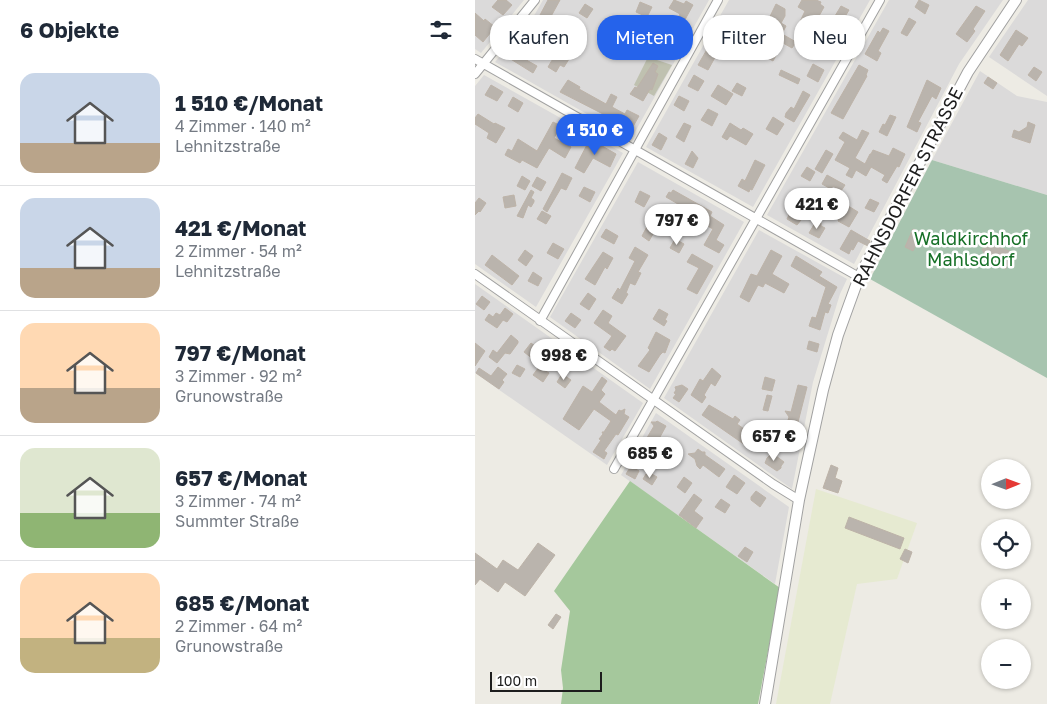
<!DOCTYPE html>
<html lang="de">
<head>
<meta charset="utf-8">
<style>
	:root { --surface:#fff; --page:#f2f2f3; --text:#1f2937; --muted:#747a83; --line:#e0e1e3; --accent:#2563eb }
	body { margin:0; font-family:"Golos Text",sans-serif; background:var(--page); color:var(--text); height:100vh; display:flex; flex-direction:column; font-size:19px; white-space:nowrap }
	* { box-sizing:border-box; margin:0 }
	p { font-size:16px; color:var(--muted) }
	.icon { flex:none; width:28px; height:28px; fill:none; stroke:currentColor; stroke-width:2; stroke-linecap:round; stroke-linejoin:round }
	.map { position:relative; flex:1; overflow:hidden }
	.panel { display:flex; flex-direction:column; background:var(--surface); width:475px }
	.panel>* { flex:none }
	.banner { position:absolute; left:15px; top:15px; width:475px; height:45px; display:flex; gap:10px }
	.needle { width:32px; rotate:89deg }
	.buttons { position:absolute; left:506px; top:459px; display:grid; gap:10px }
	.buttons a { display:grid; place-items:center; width:50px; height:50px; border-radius:50%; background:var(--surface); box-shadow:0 1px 4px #0004; font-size:25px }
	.scale { position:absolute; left:15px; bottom:12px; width:112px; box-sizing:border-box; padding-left:5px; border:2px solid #1d1d1d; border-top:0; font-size:14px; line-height:18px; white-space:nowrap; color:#1d1d1d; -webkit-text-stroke:4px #fff; paint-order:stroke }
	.price { position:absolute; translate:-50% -42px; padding:0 11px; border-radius:18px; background:#fff; color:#222; font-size:16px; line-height:32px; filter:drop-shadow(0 1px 2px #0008) }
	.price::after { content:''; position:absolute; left:50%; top:30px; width:15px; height:11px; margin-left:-8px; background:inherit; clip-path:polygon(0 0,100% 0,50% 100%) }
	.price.on { background:var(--accent); color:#fff }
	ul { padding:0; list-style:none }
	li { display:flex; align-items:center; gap:15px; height:125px; padding:0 20px }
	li+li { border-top:1px solid var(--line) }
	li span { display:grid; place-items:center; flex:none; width:140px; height:100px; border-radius:15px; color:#555 }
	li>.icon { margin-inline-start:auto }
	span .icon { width:60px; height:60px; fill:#fffc; stroke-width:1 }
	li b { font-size:21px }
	h2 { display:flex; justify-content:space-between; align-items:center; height:60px; padding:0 20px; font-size:21px }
	.tag { padding:0 18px; border-radius:20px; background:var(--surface); box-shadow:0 1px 4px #0004; font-size:18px; line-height:45px }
	.tag.on { background:var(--accent); color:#fff }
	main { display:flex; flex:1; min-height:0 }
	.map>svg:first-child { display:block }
</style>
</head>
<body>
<main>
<section class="panel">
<h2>6 Objekte<svg class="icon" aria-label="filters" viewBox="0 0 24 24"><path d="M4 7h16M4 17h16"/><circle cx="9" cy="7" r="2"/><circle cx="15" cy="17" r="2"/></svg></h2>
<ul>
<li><span style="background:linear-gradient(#c9d6e8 70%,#b9a48a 0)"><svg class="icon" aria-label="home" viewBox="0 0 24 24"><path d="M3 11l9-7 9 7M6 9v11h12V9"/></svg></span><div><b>1 510 €/Monat</b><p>4 Zimmer · 140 m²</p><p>Lehnitzstraße</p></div></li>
<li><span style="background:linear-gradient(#c9d6e8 70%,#b9a48a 0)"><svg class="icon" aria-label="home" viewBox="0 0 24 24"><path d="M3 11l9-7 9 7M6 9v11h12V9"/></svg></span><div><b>421 €/Monat</b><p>2 Zimmer · 54 m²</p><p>Lehnitzstraße</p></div></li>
<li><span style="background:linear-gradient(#ffd9b3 65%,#b9a48a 0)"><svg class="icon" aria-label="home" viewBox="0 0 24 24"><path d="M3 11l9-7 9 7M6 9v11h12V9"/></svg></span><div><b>797 €/Monat</b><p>3 Zimmer · 92 m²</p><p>Grunowstraße</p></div></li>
<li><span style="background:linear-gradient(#dfe7d0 65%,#8fb573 0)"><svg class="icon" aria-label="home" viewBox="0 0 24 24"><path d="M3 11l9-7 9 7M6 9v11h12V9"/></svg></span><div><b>657 €/Monat</b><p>3 Zimmer · 74 m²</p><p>Summter Straße</p></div></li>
<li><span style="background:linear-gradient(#ffd9b3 65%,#c2b280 0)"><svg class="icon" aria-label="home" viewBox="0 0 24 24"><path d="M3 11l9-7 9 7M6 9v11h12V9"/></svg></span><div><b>685 €/Monat</b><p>2 Zimmer · 64 m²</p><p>Grunowstraße</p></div></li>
</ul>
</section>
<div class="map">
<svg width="572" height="704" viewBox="0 0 572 704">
	<rect width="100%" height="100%" fill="#edebe4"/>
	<path fill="#dbdada" d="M0 0H49L6 53 0 49Z
		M68 0H234L156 139 20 62 60 14Z
		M254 0H395L278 207 171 147Z
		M414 0H528L484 64 379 264 292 215Z
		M553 0H572V96L514 57Z
		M505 71 542 96 572 102V195L457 160Z
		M9 75 148 153 61 307 0 264V86Z
		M163 162 269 222 175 389 75 317Z
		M284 230 372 279 365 294 338 382 317 489 189 398Z
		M0 284 168 403 132 465 0 373Z
		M181 413 314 507 300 584 146 475Z"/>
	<path fill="#bfc1b0" d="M173 57 197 65 179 96 159 85Z"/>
	<path fill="#e6ead1" d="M341 489 442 523 422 579 382 584 355 704H301Z"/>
	<path fill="#a5c89c" d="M155 481 305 588 283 704H86L88 688 86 670 95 611 79 591Z"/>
	<path fill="#a7c4af" d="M457 160 572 195V378L395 279Z"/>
	<path fill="#bab4ad" stroke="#bdb3a8" d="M23 0H31L37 5 28 15 17 7Z
		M73 0H85L74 20 65 15Z
		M199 0 209 4 211 1 218 5 206 27 208 29 193 58 183 52 205 14 194 8Z
		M327 0H341L346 2 345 4 349 7 344 16 352 21 341 41 345 43 340 51 339 50 338 52 330 48 334 41 331 40 336 31 323 26 330 11 323 7Z
		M444 0 454 5 450 14 440 7Z
		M165 2 177 7 172 17 161 12Z
		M110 4 118 9 112 18 104 13Z
		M301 4 310 9V16L306 23 311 26 307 34 321 42 317 48 308 43 298 61 289 56 300 38 288 31Z
		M366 6 374 10 368 20 360 16Z
		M501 6 510 11 498 29 500 31 492 42 481 34Z
		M0 13 9 21 10 19 20 27 8 42 0 35Z
		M434 18 441 22 432 36 426 33Z
		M71 22 82 27 77 39 66 34Z
		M148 22 158 28 152 38 142 32Z
		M253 23 262 28 264 27 266 31 261 39 248 31Z
		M408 28 414 31 403 51 406 53 402 61 390 54 403 31 405 33Z
		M541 30 553 38 547 46 544 44 533 61 525 55Z
		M43 42 52 47 46 57 62 66 58 73 34 58Z
		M234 46 243 52 233 70 223 65Z
		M82 52 94 59 89 67 85 65 81 72 73 67Z
		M178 63 183 66 180 72 183 74 177 90 175 89 168 101 155 94 160 87 162 88Z
		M338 64 349 70 343 82 332 76Z
		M384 65 393 70 391 75 392 76 368 119 356 113Z
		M559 67 567 72 561 81 553 75Z
		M306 70 325 79 323 84 304 75Z
		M219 75 229 81 223 91 213 86Z
		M513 77 522 83 518 89 509 83Z
		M93 80 105 87 104 89 131 104 136 94 142 97 137 107 150 114 152 110 164 116 156 130 132 116 85 92Z
		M452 80 466 88 461 99 457 96 443 122 446 123 442 132 432 127Z
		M262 83 271 88 267 96 257 91Z
		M16 85 28 92 22 101 10 95Z
		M243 85 258 94 251 105 236 96Z
		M328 91 335 95 319 122 310 117 311 113 316 107 319 109Z
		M204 96 214 101 209 111 199 105Z
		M38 97 48 103 43 112 33 106Z
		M233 109 243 114 237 126 226 120Z
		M3 114 19 124 20 123 30 128 21 143 12 138 14 133 0 124V118Z
		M415 115 421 117 412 136 404 132 408 124 410 125Z
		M298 117 309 124 302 135 291 129Z
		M78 122 86 126 79 138 96 147 90 158 74 148 62 168 47 160 45 163 30 155 33 149 37 151 43 139 62 151Z
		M553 122 560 125 555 143 537 137 539 130 544 132 552 127Z
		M209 123 216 126 209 142 201 137Z
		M255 123 266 130 268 128 278 134 271 145 255 136 252 140 247 137Z
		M387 130 394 133 380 158 390 164 395 154H396L398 150 414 156 418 148 430 154 424 167 422 166 412 183 407 180 410 175 396 167 391 176 381 170 377 178 371 175 375 168 360 160 370 142 364 138 368 132 382 140Z
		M184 133 192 138 186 150 177 145Z
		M115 139 141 154 135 167 118 158 109 173 100 168Z
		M351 150 358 154 347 173 340 169Z
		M217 151 223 158 218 168 210 164Z
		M280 160 290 165 277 190 275 189 274 192 263 186 267 179 270 181Z
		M332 167 340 172 335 181 326 176Z
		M87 173 97 178 91 190 86 188 72 212 68 209Z
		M352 175 370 185 366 191 358 186 356 189 347 184Z
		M47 176 55 181 50 190 42 186Z
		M62 177 71 182 66 191 57 186Z
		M109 187 120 192 115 202 104 196Z
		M56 190 59 192 56 198 59 200V202L56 207 53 205 48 218 42 216Z
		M198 190 237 212 235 216 249 225 241 240 249 245 244 253 229 245 238 229 225 222 227 218 191 197 194 192 196 193Z
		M165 191 175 196 169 207 160 202Z
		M325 192 335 198 331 207 338 211 334 217 330 215 322 225 312 219Z
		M39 195 41 206 30 208 28 197Z
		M4 198 11 203 5 212 4 211 0 215V203Z
		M395 199 404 203 399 212 390 208Z
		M370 204 383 212 374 227 363 221Z
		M67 211 76 216 71 224 62 219Z
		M175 221 183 225 174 241 167 236Z
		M340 223 343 224 346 223V226L350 228 344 238 334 233Z
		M131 229 143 236 139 244 126 237Z
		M438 229 447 233 438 251 430 247Z
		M376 230 395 241 393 246 383 241 378 250 376 249 374 254 365 249Z
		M200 239 209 244 204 253 195 248Z
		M78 243 89 249 83 259 72 253Z
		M518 245 537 252 531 269 513 262V256L510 255 507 249 513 246 517 248Z
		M160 247 173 255 163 272 166 273 160 285 155 283 151 293 153 294 147 304 137 298 143 288 145 290 160 261 154 258Z
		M50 250 58 256 51 266 43 260Z
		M296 250 307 256 297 274 314 284 309 293 290 283 288 287 283 285 274 302 265 297 276 274 282 276Z
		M128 252 138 258 132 269 130 267 120 285 110 279Z
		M217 254 238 266 222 294 212 289 224 268 212 262Z
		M17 255 44 276 37 285 10 265Z
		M321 256 347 272 344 276 362 287 353 304 356 305 353 313 350 312 345 330 334 326 337 317 341 318 351 287 316 266Z
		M58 272 67 278 63 286 53 281Z
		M113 293 121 299 114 310 105 304Z
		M7 296 15 302 9 310 1 304Z
		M30 308 38 314 32 322 28 320 22 328 10 320 14 314 18 317 21 313 25 315Z
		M184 309 193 314 190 320 192 321 189 326 178 319Z
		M128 310 137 316 133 323 151 336 140 351 137 349 135 351 129 347 137 336 119 323Z
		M96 313 106 320 100 328 90 321Z
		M181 332 195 340 190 353 188 352 185 355 174 372 163 366 175 350 173 348Z
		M36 335 43 341V343L35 354 30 353 22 363 14 357 18 350 22 353Z
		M334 341 344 344 342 352 332 349Z
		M0 343 10 351 0 366Z
		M56 343 60 346 62 343 68 347 58 359 49 352Z
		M42 365 50 369 45 377 37 373Z
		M23 367 32 374 27 380 29 382 24 389 1 373 4 368 16 376Z
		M64 367 74 373 68 382 58 375Z
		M237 368 246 376 240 386 236 383 229 395 231 397 227 403 216 395 225 379 228 381Z
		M87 374 96 380 90 388 82 382Z
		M127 377 132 381 126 390 130 394 124 402 141 415 144 410 146 411 150 409 149 414 154 417 143 435 141 434 129 451 132 453 129 459 118 452 126 440 124 439 128 434 127 432H129L136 421 119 409 104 430 88 419 108 386 117 392Z
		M290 377 300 380 297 391 287 389Z
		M207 385 213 389 204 402 198 398 201 394 199 393 201 390 200 387Z
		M323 385 332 387 323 422 313 420 314 417 310 411 316 412Z
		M292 395 297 396 293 411 288 410Z
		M234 405 258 419 260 416 265 420 262 424 279 436 285 427 291 432 284 442 279 440 273 447 227 415Z
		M182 421 191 426 173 459 163 453 179 426 176 422H181Z
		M313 435 320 436 318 448 306 446 307 439 312 440Z
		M223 449 227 452H230V455L250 469 244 477 228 465 225 469 222 466 220 459 213 454 220 453Z
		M194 453 203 459 198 466 189 460Z
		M297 453 309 462 306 466V468L302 471 290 463 292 458Z
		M356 465 363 468 360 478 367 481 363 493 348 488Z
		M156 466 164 471 160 479 151 474Z
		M175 473 182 477 177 485 168 479 171 474 174 475Z
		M259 475 270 483 262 494 251 487Z
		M209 477 217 483 210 493 202 487Z
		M281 491 291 498 285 507 276 500V497Z
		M219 494 227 500 219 511 228 518 221 528 204 515Z
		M246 499 255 505 250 513 240 507Z
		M374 517 429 538 425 549 370 528Z
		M63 543 80 555 50 596 30 582 23 592 5 579 0 585V553L22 569 28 560 43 570Z
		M270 547 278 552 272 562 263 556Z
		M430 549 437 552 433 563 425 559Z
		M81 614 86 617 78 629 73 625Z"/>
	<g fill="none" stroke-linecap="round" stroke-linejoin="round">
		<defs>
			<path id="minor" d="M0 59 384 277
				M0 74 60 0
				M0 274 298 484 324 500
				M65 321 243 0
				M139 469 405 0"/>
			<path id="tertiary" d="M290 704 324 500 348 390 363 335 384 277 493 72 541 0"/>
		</defs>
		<use href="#minor" stroke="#a1a1a1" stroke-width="10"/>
		<use href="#tertiary" stroke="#a1a1a1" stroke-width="12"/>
		<use href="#minor" stroke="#fff" stroke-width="8"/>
		<use href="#tertiary" stroke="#fff" stroke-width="10"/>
	</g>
	<g text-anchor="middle" stroke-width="5" stroke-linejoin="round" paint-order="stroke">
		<g font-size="18" fill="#1d1d1d" stroke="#fff">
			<text transform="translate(433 187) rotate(-63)" y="6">RAHNSDORFER STRASSE</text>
		</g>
		<g font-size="18" fill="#167027" stroke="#fff">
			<text x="496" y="245">Waldkirchhof<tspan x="496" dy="21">Mahlsdorf</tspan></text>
		</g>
	</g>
</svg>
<div class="buttons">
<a><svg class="needle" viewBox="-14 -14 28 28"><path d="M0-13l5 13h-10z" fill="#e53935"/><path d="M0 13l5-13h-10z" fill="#747a83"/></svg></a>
<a><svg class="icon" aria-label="locate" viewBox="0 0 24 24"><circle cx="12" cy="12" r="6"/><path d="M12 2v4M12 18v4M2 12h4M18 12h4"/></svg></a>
<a>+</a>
<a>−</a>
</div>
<div class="scale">100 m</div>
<b class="price on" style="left:120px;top:156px">1 510 €</b>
<b class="price" style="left:342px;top:230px">421 €</b>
<b class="price" style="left:202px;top:246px">797 €</b>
<b class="price" style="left:89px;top:381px">998 €</b>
<b class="price" style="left:299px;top:462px">657 €</b>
<b class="price" style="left:175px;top:479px">685 €</b>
<div class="banner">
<a class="tag">Kaufen</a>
<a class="tag on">Mieten</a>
<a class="tag">Filter</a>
<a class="tag">Neu</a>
</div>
</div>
</main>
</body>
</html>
